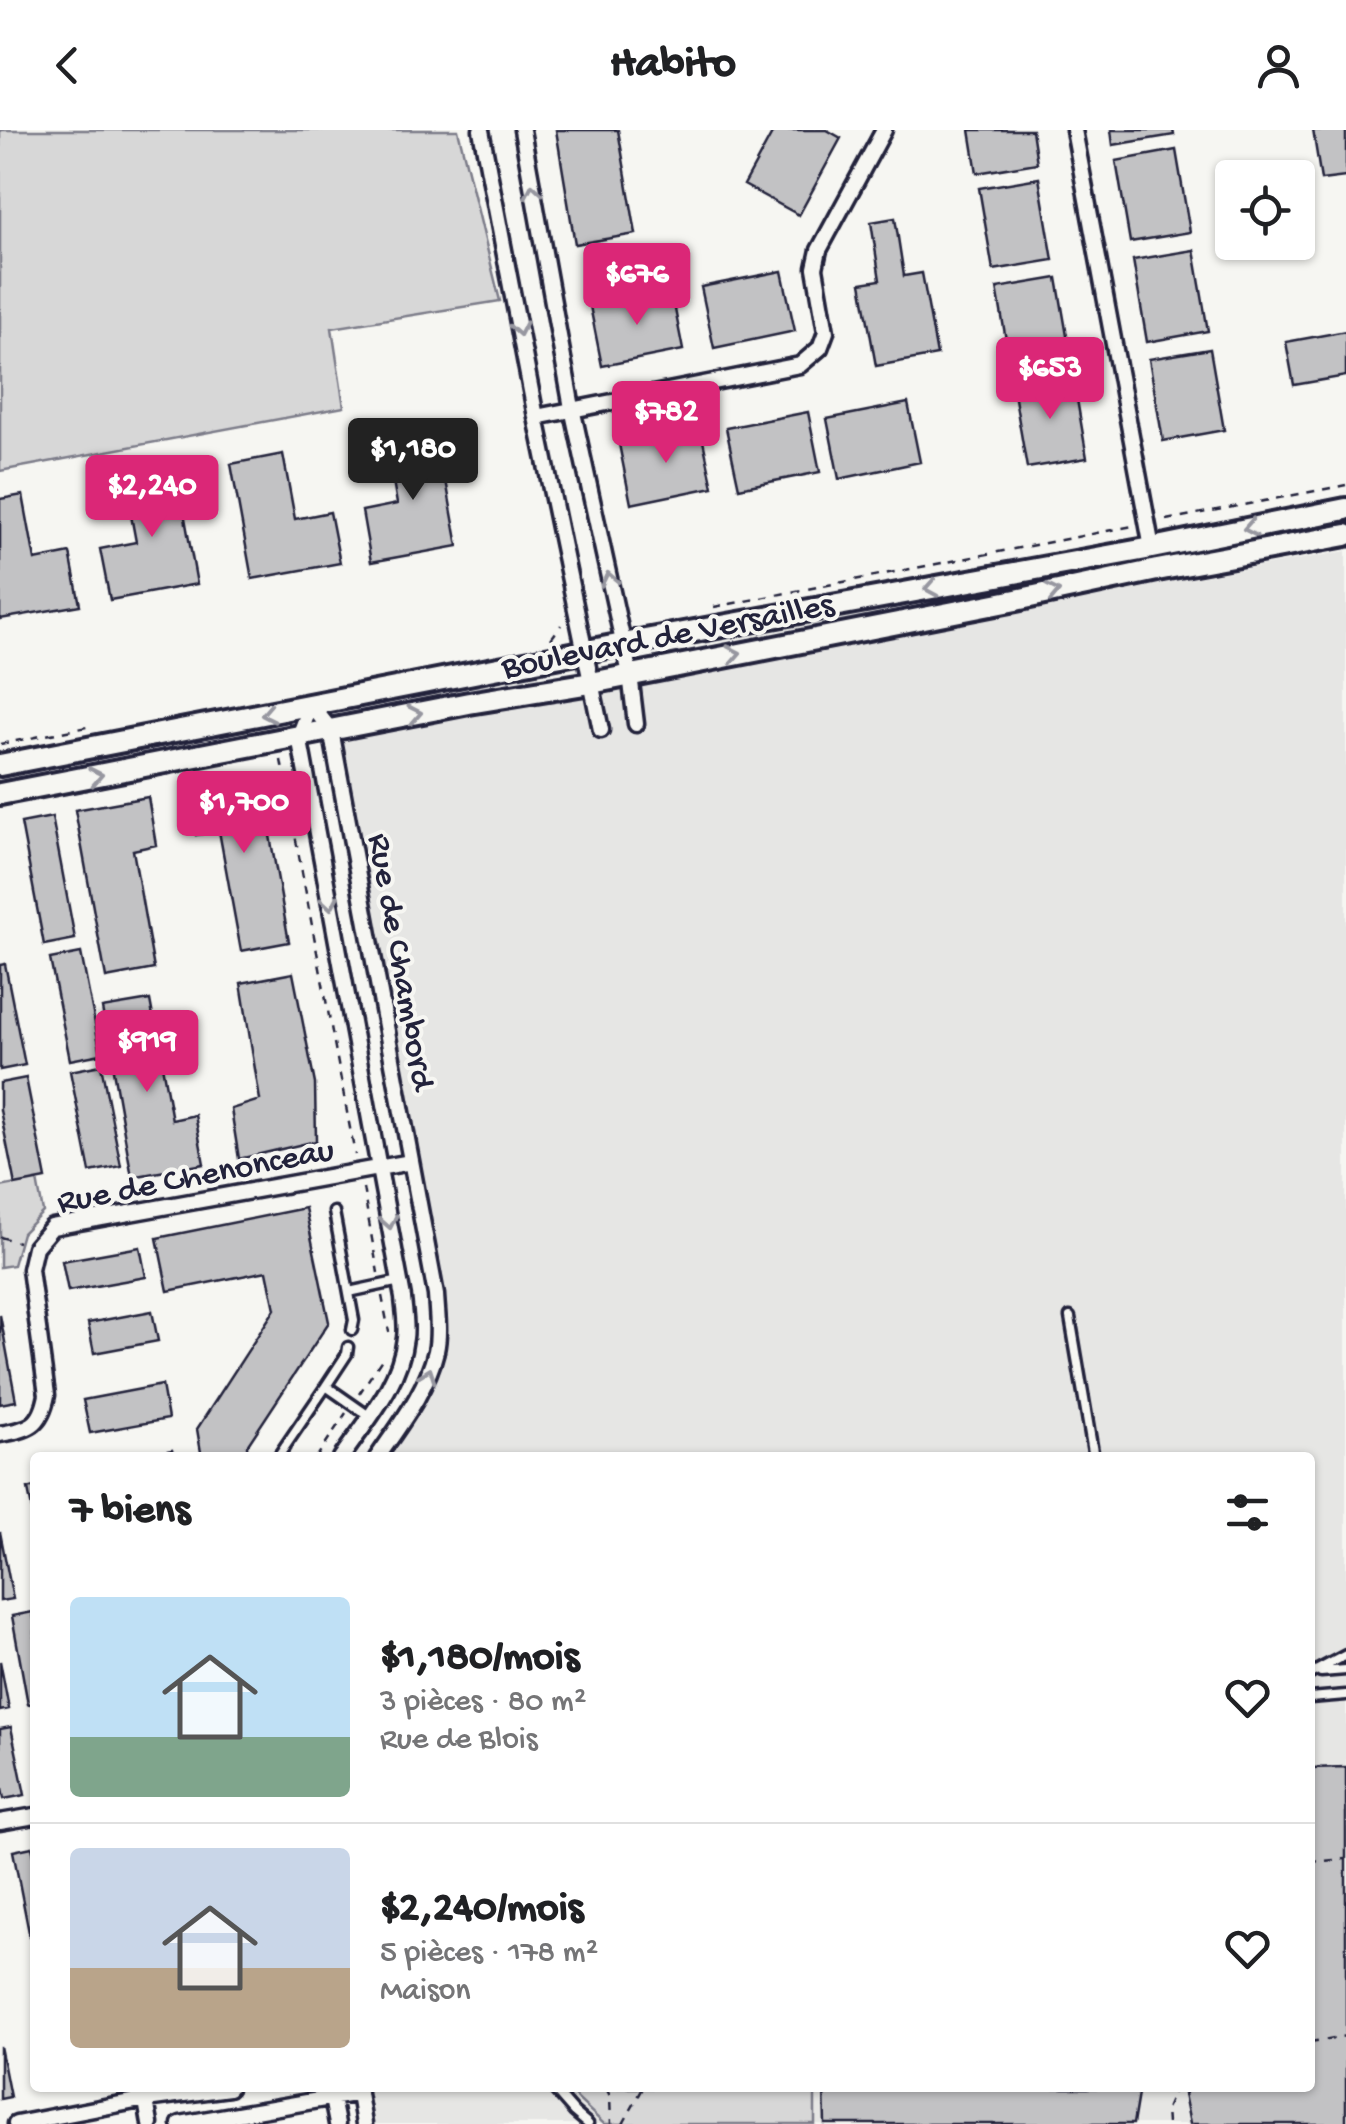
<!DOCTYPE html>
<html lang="fr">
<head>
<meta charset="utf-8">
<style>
	:root { --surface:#fff; --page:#f6f6f6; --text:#202124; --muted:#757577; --line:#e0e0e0; --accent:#db2777 }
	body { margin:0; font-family:"Gochi Hand",sans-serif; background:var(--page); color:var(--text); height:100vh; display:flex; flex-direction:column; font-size:38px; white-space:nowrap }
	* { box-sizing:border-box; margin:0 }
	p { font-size:32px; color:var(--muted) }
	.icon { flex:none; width:55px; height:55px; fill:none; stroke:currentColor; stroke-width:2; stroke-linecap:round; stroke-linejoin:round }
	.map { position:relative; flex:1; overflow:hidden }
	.drawer { position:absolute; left:30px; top:1322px; width:1285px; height:640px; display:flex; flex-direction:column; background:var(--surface); border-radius:10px; box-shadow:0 2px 8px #0004 }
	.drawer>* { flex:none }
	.tools { position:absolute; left:1215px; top:30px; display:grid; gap:20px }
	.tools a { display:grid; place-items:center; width:100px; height:100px; border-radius:10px; background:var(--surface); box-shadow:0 2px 8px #0004; font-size:50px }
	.price { position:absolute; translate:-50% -85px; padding:0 22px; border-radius:10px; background:var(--accent); color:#fff; font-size:32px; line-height:65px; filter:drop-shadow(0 2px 5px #0008) }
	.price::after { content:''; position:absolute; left:50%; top:60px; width:30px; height:22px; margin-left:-15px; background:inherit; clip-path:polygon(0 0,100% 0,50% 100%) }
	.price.selected { background:#222; color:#fff }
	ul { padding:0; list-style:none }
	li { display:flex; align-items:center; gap:30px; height:250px; padding:0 40px }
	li+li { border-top:2px solid var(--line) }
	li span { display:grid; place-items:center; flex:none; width:280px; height:200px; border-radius:10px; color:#555 }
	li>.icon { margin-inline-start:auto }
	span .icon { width:120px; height:120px; fill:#fffc; stroke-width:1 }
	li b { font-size:42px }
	h2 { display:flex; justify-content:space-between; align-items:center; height:120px; padding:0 40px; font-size:42px }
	header { display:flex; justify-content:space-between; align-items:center; height:130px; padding:0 40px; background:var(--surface); font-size:45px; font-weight:700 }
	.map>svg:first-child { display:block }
</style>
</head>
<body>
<header><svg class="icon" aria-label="back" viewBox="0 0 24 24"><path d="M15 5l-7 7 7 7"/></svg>Habito<svg class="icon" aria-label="person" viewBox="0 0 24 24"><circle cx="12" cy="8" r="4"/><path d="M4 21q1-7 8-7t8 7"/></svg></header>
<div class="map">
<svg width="1346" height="1994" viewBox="0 0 1346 1994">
	<rect width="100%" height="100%" fill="#f6f6f2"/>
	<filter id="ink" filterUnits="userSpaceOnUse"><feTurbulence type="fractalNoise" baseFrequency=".01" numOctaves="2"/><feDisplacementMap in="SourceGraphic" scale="20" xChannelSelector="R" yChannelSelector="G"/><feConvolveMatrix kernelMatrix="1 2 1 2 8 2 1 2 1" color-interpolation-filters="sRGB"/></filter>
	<g filter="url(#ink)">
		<path fill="#e6e6e4" d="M1346 421V1994H375L370 1965 359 1963 357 1958H1310V1328L376 1327 427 1248 436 1165 331 600Z"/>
		<path fill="#d7d7d7" stroke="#7c7c89" stroke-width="2.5" d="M0 0H458L500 171 332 198 344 277 0 341Z
			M37 1050 43 1082 22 1103 13 1135 0 1137V1057Z
			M566 1958H815V1994H604Z"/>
		<path fill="#c2c2c4" stroke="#22223b" stroke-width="2.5" d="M556 0H618L636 104 575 114Z
			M774 0H827L841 8 799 85 744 55Z
			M970 0H1032L1037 33 977 43Z
			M1111 0H1173L1174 5 1113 15Z
			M1313 0H1346V47L1321 50Z
			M1176 20 1190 102 1130 112 1116 31Z
			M1039 48 1053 130 993 140 979 58Z
			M895 88 904 146 922 143 937 225 876 236 861 153 880 150 871 92Z
			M1194 120 1208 201 1147 212 1133 130Z
			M782 141 795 201 714 218 701 157Z
			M1057 148 1071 229 1011 239 997 158Z
			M671 159 683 220 602 236 590 176Z
			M1346 201V246L1294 255 1286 212Z
			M1210 219 1224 300 1163 311 1149 229Z
			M1073 246 1087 328 1027 338 1013 257Z
			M908 273 920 332 839 349 827 289Z
			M808 282 820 342 739 358 726 298Z
			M700 297 713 357 631 374 619 314Z
			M437 301 458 416 371 432 362 381 397 374 386 310Z
			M283 324 295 389 330 382 340 433 252 449 231 334Z
			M176 338 197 454 110 470 100 419 136 412 124 348Z
			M23 365 35 430 70 423 80 475 0 489V369Z
			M259 644 289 812 241 821 219 701 196 705 187 657Z
			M148 667 156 715 133 720 154 839 106 848 75 680Z
			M52 687 75 809 44 815 21 693Z
			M81 823 101 924 70 930 50 829Z
			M5 834 25 935 0 940V835Z
			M293 843 315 954 316 1011 239 1029 231 979 260 970 241 853Z
			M150 870 172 990 195 985 204 1034 132 1047 102 878Z
			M101 935 121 1036 90 1042 70 941Z
			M26 948 46 1049 15 1055 0 980V953Z
			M305 1078 329 1192 247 1316 249 1328H202L197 1299 275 1179 267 1141 168 1161 157 1108Z
			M140 1117 146 1147 68 1161 62 1131Z
			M152 1181 158 1211 94 1223 88 1193Z
			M0 1185 16 1271 0 1274Z
			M162 1255 168 1289 90 1303 83 1270Z
			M172 1320 174 1328H133Z
			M35 1357V1394L28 1359Z
			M0 1402 13 1469 0 1471Z
			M33 1482 35 1495V1573L28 1574 12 1486Z
			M0 1531 9 1579 0 1581Z
			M11 1597 25 1665 4 1669 0 1649V1599Z
			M1346 1637V1994H1190L1184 1964 1190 1958H1310V1638Z
			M32 1717 35 1730V1833L13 1721Z
			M0 1916 10 1967 0 1969Z
			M824 1958H1139L1133 1994H825Z"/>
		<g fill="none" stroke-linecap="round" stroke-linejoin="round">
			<defs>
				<path id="lane" d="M334 1082 354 1190 352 1200
					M349 1162 400 1151
					M1070 1187 1094 1328
					M326 1256 347 1224 348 1217
					M277 1328 326 1256 369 1286
					M1321 1542 1346 1540
					M1310 1544 1346 1525
					M1310 1568 1346 1565
					M553 1958 574 1982 588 1994"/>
				<path id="street" d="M481 0 536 287 601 600
					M522 0 572 278 630 544 636 594
					M1074 0 1152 418
					M536 287 800 235 820 218 826 202 815 138 819 120 884 0
					M0 1304C29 1299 41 1297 47 1265L30 1139 35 1117 52 1097 411 1032
					M341 1328C366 1291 400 1254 405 1208 407 1195 404 1181 403 1168L299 606 311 575 331 600 436 1165C437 1183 440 1203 436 1221 426 1262 400 1294 377 1328
					M0 1692 35 1686
					M144 1958 150 1994
					M330 1958 337 1994
					M358 1958 364 1994
					M16 1994 146 1969 229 1958
					M180 1994 359 1963"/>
				<path id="secondary" d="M0 635 623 514 1152 418 1346 379
					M0 664 469 573 591 553 1016 470 1157 440 1346 405"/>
			</defs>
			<use href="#lane" stroke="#22223b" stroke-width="15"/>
			<use href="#street" stroke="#22223b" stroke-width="21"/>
			<use href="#secondary" stroke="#22223b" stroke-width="28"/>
			<path stroke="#22223b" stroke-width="2.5" stroke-dasharray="8 8" stroke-linecap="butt" d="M1166 390 1346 355
				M714 477 1133 396
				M551 509 561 495
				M0 614 92 596
				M281 630 355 1025
				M363 1058 378 1143
				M0 1107 18 1112
				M382 1166 389 1202
				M359 1264 382 1229
				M316 1328 346 1283
				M1310 1732 1346 1729
				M1310 1912 1346 1906
				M606 1958 610 1966 611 1994
				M623 1994 643 1958
				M1167 1994 1166 1979 1175 1958"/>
			<use href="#lane" stroke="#f6f6f2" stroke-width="8"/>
			<use href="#street" stroke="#f6f6f2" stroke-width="14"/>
			<use href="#secondary" stroke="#f6f6f2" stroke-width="20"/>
		</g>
		<defs><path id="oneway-chevron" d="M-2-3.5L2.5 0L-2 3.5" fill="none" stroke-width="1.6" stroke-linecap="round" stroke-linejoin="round" transform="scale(2.5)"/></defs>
		<g stroke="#9797a0">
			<use href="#oneway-chevron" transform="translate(533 61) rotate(-100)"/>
			<use href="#oneway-chevron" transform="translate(519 199) rotate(79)"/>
			<use href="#oneway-chevron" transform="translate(1250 398) rotate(169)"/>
			<use href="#oneway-chevron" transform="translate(609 449) rotate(-102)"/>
			<use href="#oneway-chevron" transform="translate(931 458) rotate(170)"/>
			<use href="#oneway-chevron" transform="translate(1053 462) rotate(-12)"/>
			<use href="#oneway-chevron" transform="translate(734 524) rotate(-11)"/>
			<use href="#oneway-chevron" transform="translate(268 584) rotate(169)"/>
			<use href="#oneway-chevron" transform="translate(415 584) rotate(-11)"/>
			<use href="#oneway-chevron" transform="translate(96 646) rotate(-11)"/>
			<use href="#oneway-chevron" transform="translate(330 773) rotate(80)"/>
			<use href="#oneway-chevron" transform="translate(389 1092) rotate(79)"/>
			<use href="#oneway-chevron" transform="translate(428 1245) rotate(-70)"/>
		</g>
	</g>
	<g text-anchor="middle" stroke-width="8" stroke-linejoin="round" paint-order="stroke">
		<g font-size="35" fill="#22223b" stroke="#f6f6f2">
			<text transform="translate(667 503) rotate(-11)" y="12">Boulevard de Versailles</text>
			<text transform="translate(404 831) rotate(80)" y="12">Rue de Chambord</text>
			<text transform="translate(195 1043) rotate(-11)" y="12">Rue de Chenonceau</text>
		</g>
	</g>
</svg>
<div class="tools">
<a><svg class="icon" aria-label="locate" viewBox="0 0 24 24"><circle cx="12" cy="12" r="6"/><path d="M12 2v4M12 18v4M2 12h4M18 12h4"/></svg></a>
</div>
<b class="price" style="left:637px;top:198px">$676</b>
<b class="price" style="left:1050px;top:292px">$653</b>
<b class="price" style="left:666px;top:336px">$782</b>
<b class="price selected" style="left:413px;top:373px">$1,180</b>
<b class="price" style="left:152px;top:410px">$2,240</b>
<b class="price" style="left:244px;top:726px">$1,700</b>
<b class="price" style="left:147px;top:965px">$919</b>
<section class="drawer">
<h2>7 biens<svg class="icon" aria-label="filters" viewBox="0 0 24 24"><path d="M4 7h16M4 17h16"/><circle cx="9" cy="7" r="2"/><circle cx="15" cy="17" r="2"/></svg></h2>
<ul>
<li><span style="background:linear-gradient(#bfe0f5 70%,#7fa58c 0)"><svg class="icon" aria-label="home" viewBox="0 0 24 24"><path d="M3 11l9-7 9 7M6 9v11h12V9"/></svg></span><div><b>$1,180/mois</b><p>3 pièces · 80 m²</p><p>Rue de Blois</p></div><svg class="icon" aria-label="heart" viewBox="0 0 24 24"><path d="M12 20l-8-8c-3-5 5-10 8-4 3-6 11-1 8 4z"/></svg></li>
<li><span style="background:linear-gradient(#c9d6e8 60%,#b9a48a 0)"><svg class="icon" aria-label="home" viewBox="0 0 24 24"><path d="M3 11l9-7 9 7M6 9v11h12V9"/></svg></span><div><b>$2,240/mois</b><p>5 pièces · 178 m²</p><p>Maison</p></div><svg class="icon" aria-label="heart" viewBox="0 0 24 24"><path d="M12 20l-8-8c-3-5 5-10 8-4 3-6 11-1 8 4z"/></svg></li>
</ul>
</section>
</div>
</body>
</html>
